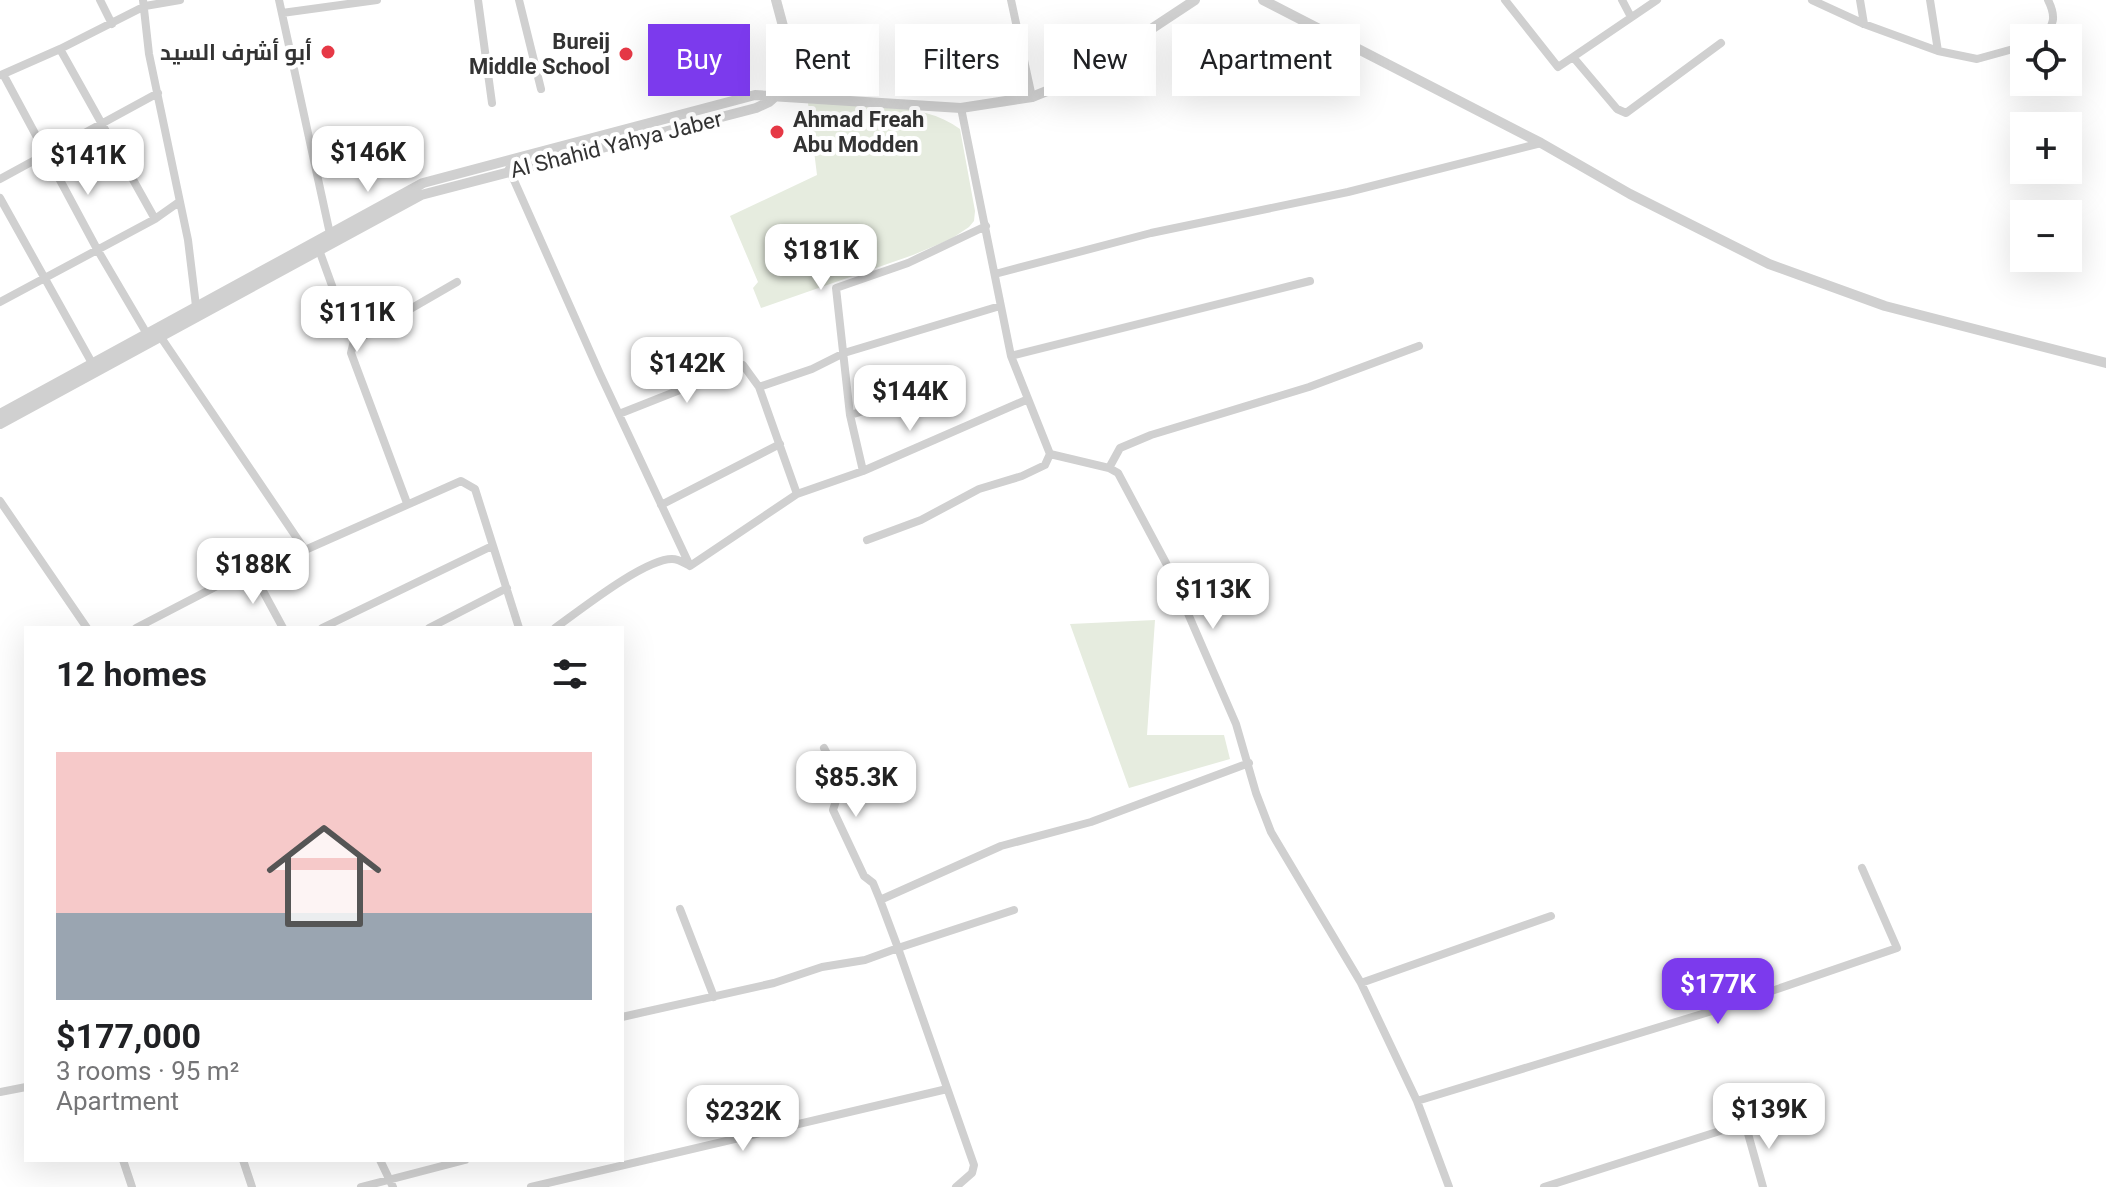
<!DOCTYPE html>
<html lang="en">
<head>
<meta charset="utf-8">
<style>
	:root { --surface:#fff; --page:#f6f6f6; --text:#202124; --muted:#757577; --accent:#7c3aed }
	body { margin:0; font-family:Roboto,Cairo,sans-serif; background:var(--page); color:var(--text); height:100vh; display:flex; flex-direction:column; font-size:30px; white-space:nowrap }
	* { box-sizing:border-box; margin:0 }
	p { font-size:26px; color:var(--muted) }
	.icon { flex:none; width:44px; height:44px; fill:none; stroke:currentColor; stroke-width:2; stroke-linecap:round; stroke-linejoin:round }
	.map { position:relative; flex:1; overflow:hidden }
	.details { position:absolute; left:24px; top:626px; width:600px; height:536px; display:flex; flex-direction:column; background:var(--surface); border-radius:0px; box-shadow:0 8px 32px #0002 }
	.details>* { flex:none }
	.hud { position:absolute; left:648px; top:24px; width:760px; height:72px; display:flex; gap:16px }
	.tools { position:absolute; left:2010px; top:24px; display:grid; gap:16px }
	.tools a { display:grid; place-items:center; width:72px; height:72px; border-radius:0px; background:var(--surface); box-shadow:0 8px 32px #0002; font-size:40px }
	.price { position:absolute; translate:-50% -68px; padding:0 18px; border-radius:16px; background:#fff; color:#222; font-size:26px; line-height:52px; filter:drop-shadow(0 2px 4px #0008) }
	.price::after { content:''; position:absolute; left:50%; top:48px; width:24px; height:18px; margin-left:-12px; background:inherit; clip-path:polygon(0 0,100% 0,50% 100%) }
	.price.current { background:var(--accent); color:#fff }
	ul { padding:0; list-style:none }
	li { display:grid; align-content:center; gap:16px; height:424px; padding:0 32px }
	li span { display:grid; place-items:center; height:248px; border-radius:0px; color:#555 }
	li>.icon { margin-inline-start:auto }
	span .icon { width:144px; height:144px; fill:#fffc; stroke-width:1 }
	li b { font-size:34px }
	h2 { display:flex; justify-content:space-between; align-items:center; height:96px; padding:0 32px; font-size:34px }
	.pill { padding:0 28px; border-radius:0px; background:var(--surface); box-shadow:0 8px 32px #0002; font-size:28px; line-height:72px }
	.pill.current { background:var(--accent); color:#fff }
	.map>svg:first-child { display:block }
</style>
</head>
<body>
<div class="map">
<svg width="2106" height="1187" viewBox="0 0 2106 1187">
	<rect width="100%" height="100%" fill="#fff"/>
	<path fill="#e6ecdf" d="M808 103C853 106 922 100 960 129L975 211 974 221 969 227 951 239 913 255 761 308 753 288 758 282 730 216 817 175Z
		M1155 620 1147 735H1224L1230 759 1129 788 1070 624Z"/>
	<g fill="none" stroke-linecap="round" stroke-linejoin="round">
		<path stroke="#d0d0d0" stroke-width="8" d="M100 0 112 24
			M143 0 149 54 188 240 196 306
			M279 0 330 234
			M478 0 492 103
			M519 0 541 89
			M1011 0 1032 97
			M1505 0 1558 67 1573 57 1617 109 1626 113 1721 43
			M1622 0 1631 17
			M1812 0 1864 24 1938 51 1977 59 2024 46
			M1860 0 1864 24
			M1930 0 1938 51
			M282 13 377 0
			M2042 38C2055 25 2056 16 2048 0
			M60 49 155 219
			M1573 57 1657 0
			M3 74 97 249 147 334
			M1 75 60 49 145 6 180 0
			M961 108 1011 356 1050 454 1109 468 1118 473 1166 563 1236 724 1256 793 1271 832 1361 983 1417 1101 1449 1187
			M509 169 600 374 690 566
			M0 179 158 93
			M0 198 92 363
			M318 247 347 327 355 337 360 338 457 282
			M995 274 1151 233 1348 192 1541 143
			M0 302 155 219 179 202
			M158 333 305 550 461 481 475 489 519 628
			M355 337 351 353 407 503
			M1011 356 1310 281
			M759 387 812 369 844 353 1000 306
			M619 414 743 365 759 387 797 494
			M850 415 943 388
			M1109 468 1120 448 1151 435 1309 387 1419 346
			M863 471 850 415 836 288 908 263 986 226
			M0 501 87 628
			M661 505 780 444
			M867 540 921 520 979 489 1022 476 1045 465 1050 454
			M251 569 283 628
			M136 628 300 543
			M322 628 492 546
			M429 628 507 588
			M555 628C579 611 644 559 672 559 679 559 684 563 690 566L797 494 863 471 1026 400
			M824 748C836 770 842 786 833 810L864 876 873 883 880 900
			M680 909 714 997
			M1361 983 1551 916
			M622 1017 774 983 822 967 865 960 898 948 880 900 1001 846 1091 822 1249 763
			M0 1092 26 1087
			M1417 1101 1725 1007 1897 948 1862 868
			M123 1160 132 1187
			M243 1160 252 1187
			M380 1160 393 1187
			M361 1187 465 1160
			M531 1187 947 1089
			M956 1187 972 1173 974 1165 898 948 1014 910
			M1544 1187 1745 1123 1763 1187"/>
		<path stroke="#d0d0d0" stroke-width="10" d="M776 0 791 56 790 96
			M1263 0 1541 143 1630 194 1769 264 1885 306 2106 363
			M0 414 423 183 755 95 961 108 1032 97 1074 80 1195 0
			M0 424 421 195 756 108 769 102 777 95"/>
	</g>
	<g fill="#e63946" stroke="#fff" stroke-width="3">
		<circle cx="328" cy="52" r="8"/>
		<circle cx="626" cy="54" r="8"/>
		<circle cx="777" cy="132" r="8"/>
	</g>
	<g text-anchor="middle" stroke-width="8" stroke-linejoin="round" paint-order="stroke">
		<g font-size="22" font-weight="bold" fill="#333" stroke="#fff" text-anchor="end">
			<text x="610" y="49">Bureij<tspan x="610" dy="25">Middle School</tspan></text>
			<text x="312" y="60">أبو أشرف السيد</text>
			<text x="793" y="127" text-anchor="start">Ahmad Freah<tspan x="793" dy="25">Abu Modden</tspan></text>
		</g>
		<g font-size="22" fill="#333" stroke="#fff">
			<text transform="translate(616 144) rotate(-14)" y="8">Al Shahid Yahya Jaber</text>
		</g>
	</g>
</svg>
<div class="tools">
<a><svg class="icon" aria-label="locate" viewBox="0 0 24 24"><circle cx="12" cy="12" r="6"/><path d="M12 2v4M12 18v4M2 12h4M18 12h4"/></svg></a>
<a>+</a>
<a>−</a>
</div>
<b class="price" style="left:368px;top:194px">$146K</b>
<b class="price" style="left:88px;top:197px">$141K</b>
<b class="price" style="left:821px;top:292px">$181K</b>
<b class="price" style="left:357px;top:354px">$111K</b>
<b class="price" style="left:687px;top:405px">$142K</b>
<b class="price" style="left:910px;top:433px">$144K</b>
<b class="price" style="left:253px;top:606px">$188K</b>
<b class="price" style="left:1213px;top:631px">$113K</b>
<b class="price" style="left:856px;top:819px">$85.3K</b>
<b class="price current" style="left:1718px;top:1026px">$177K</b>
<b class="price" style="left:1769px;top:1151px">$139K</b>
<b class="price" style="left:743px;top:1153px">$232K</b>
<div class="hud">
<a class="pill current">Buy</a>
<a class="pill">Rent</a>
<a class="pill">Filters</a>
<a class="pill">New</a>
<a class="pill">Apartment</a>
</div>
<section class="details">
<h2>12 homes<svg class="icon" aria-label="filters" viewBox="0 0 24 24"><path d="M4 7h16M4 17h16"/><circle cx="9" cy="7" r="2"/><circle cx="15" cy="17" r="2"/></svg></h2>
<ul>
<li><span style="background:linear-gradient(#f6c9c9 65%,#9aa5b1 0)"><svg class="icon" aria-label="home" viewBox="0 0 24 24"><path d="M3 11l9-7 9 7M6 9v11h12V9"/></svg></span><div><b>$177,000</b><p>3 rooms · 95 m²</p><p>Apartment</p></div></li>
</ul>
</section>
</div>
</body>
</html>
